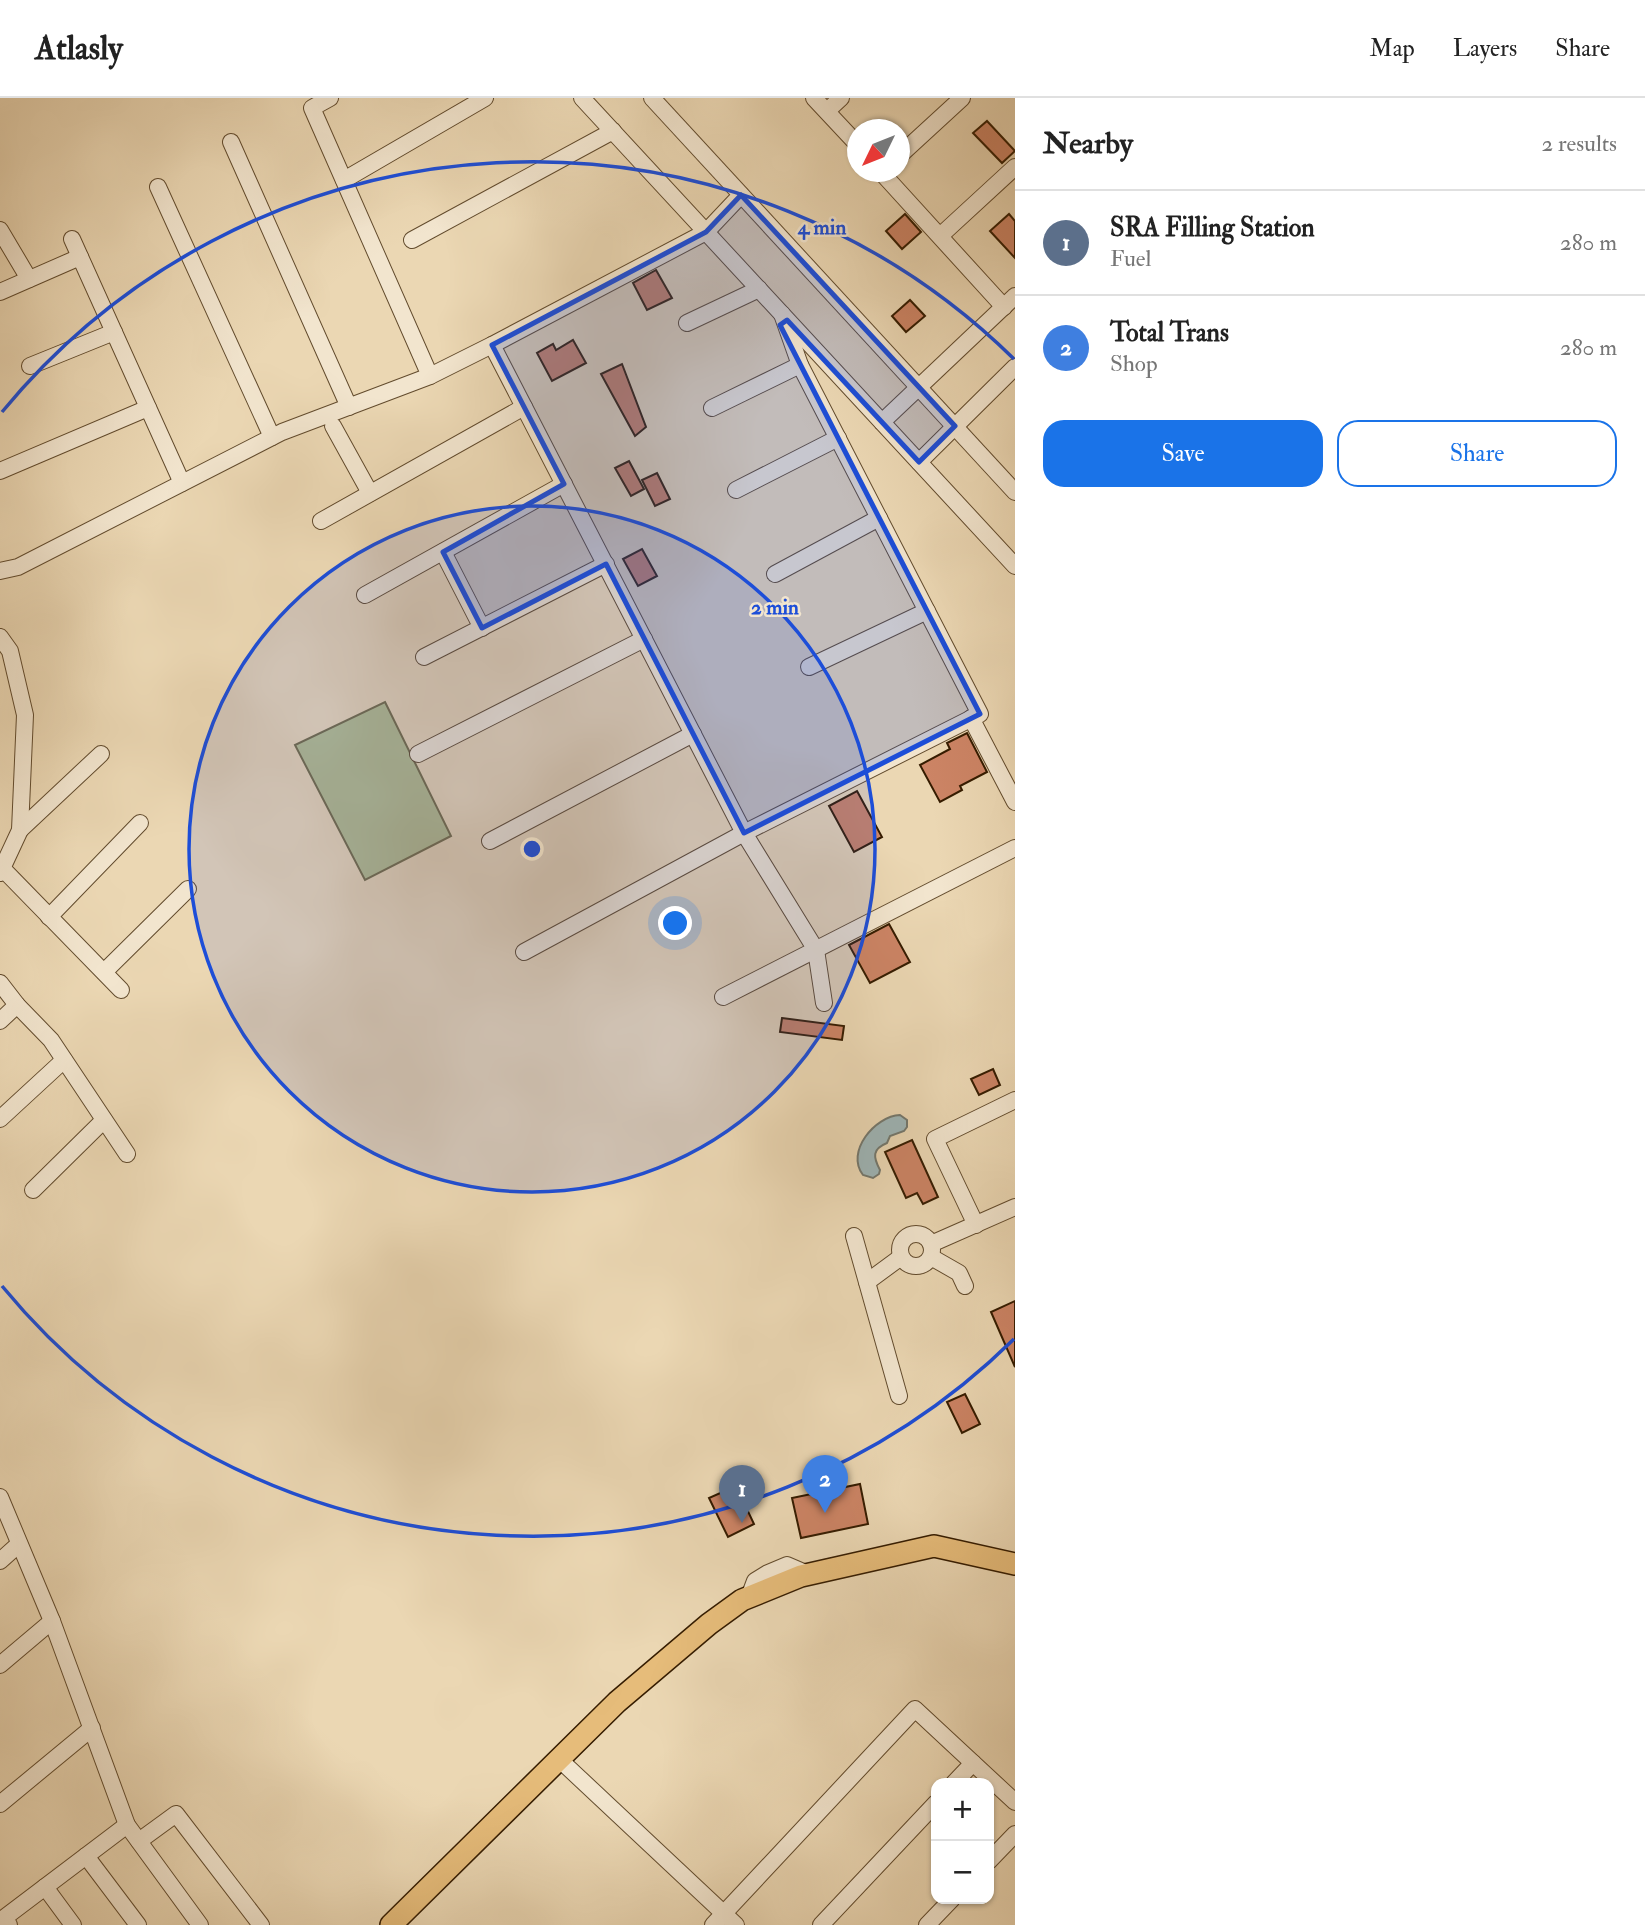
<!DOCTYPE html>
<meta charset="utf-8">
<style>
body{margin:0;font-family:"IM FELL Double Pica",serif;background:#f6f6f6;color:#222}
.controls{position:absolute;right:21px;bottom:21px;display:grid;overflow:hidden;border-radius:14px;box-shadow:0 2px 5px #0004}
.controls button{width:63px;height:63px;display:grid;place-items:center;padding:0;border:0;border-bottom:2px solid #e0e0e0;background:#fff;color:#222;font:35px sans-serif}
.compass{position:absolute;left:847px;top:21px;width:63px;height:63px;border-radius:50%;background:#fff;box-shadow:0 2px 5px #0004;rotate:227deg}
.you{position:absolute;left:676px;top:826px;width:24px;height:24px;margin:-18px;border:5px solid #fff;border-radius:50%;background:#1a73e8;box-shadow:0 0 0 10px #1a73e833}
.badge{display:grid;place-items:center;width:46px;height:46px;border-radius:50%;background:#1a73e8;color:#fff;font-size:23px;font-weight:700}
.pin{position:absolute;translate:-50% -58px;filter:drop-shadow(0 2px 4px #0008)}
.pin::after{content:'';position:absolute;top:37px;width:24px;height:21px;background:inherit;clip-path:polygon(0 0,100% 0,50% 100%)}
.list{margin:0;padding:0;list-style:none}
h2{display:flex;justify-content:space-between;align-items:center;height:91px;margin:0;padding:0 28px;font-size:30px}
h2 small{font-size:23px;font-weight:400;color:#767676}
.list li{display:grid;grid-template-columns:46px 1fr auto;gap:21px;align-items:center;box-sizing:border-box;height:105px;padding:0 28px;border-top:2px solid #e0e0e0}
.list b{display:block;font-size:26px;white-space:nowrap}
.list p{margin:0;font-size:23px;white-space:nowrap;color:#767676}
.list em{font-size:23px;font-style:normal;color:#767676}
.actions{display:flex;gap:14px;padding:21px 28px}
.actions a{flex:1;padding:16px 0;border:2px solid #1a73e8;border-radius:21px;text-align:center;font-size:24px;color:#1a73e8}
.actions .main{background:#1a73e8;color:#fff}
.map{position:relative;flex:none;width:1015px;height:1827px;overflow:hidden}
header{display:flex;align-items:center;gap:42px;box-sizing:border-box;height:98px;padding:0 35px;background:#fff;border-bottom:2px solid #e0e0e0}
header strong{font-size:33px}
nav{display:flex;gap:38px;margin-inline-start:auto;font-size:24px}
main{display:flex}
aside{flex:1;background:#fff}
.map>svg:first-child{display:block}
</style>
<header>
<strong>Atlasly</strong>
<nav><a>Map</a><a>Layers</a><a>Share</a></nav>
</header>
<main>
<div class="map">
<svg width="1015" height="1827" viewBox="0 0 1015 1827">
<rect width="100%" height="100%" fill="#ebd7b3"/>
<filter id="stains"><feTurbulence type="fractalNoise" baseFrequency=".00286" numOctaves="4"/><feColorMatrix values="0 0 0 0 .2 0 0 0 0 .09 0 0 0 0 .02 0 0 0 .5 -.17"/></filter>
<radialGradient id="worn" r=".72"><stop offset=".6" stop-color="#630" stop-opacity="0"/><stop offset="1" stop-color="#630" stop-opacity=".3"/></radialGradient>
<polygon fill="#b7be8c" stroke="#766d46" stroke-width="2" points="385,604 451,738 365,782 295,647"/>
<path fill="#9eb6b8" stroke="#74786e" stroke-width="2" d="M900,1017L907,1022V1029L904,1033L890,1038L887,1045C872,1051 873,1059 880,1072L879,1076L873,1080L863,1077C845,1054 875,1018 900,1017Z"/>
<g fill="#cc8465" stroke="#351c00" stroke-width="2">
<polygon points="987,23 1015,53 1002,65 973,35"/>
<polygon points="905,116 921,134 902,151 886,133"/>
<polygon points="1009,116 1015,123 1015,160 990,133"/>
<polygon points="656,172 672,200 647,212 633,185"/>
<polygon points="910,202 925,218 906,234 892,218"/>
<polygon points="573,242 586,265 552,283 537,255 553,246 556,252"/>
<polygon points="622,266 646,329 635,338 601,276"/>
<polygon points="629,363 644,391 631,398 615,370"/>
<polygon points="657,375 670,401 655,408 642,382"/>
<polygon points="642,451 657,478 638,488 623,461"/>
<polygon points="967,635 987,674 960,688 962,692 940,704 920,667 950,651 947,645"/>
<polygon points="857,693 882,739 854,754 829,708"/>
<polygon points="889,826 910,864 870,885 849,847"/>
<polygon points="782,920 844,928 842,942 780,934"/>
<polygon points="993,971 1000,987 979,997 971,981"/>
<polygon points="912,1042 938,1099 923,1106 917,1095 906,1100 885,1054"/>
<polygon points="1015,1203 1015,1269 991,1214"/>
<polygon points="965,1296 980,1326 962,1335 947,1304"/>
<polygon points="860,1386 868,1426 801,1440 792,1400"/>
<polygon points="736,1388 754,1426 728,1439 709,1400"/>
</g>
<g fill="none" stroke-linecap="round" stroke-linejoin="round">
<defs>
<g id="minor">
<polyline points="330,0 312,10 430,278"/>
<polyline points="582,0 1015,468"/>
<polyline points="652,0 1015,394"/>
<polyline points="814,0 858,47"/>
<polyline points="827,13 841,0"/>
<polyline points="231,44 349,309"/>
<polyline points="900,57 962,0"/>
<polyline points="881,74 1004,209"/>
<polyline points="344,82 485,0"/>
<polyline points="158,89 272,339"/>
<polyline points="0,132 29,181"/>
<polyline points="940,138 1015,69"/>
<polyline points="72,141 182,385"/>
<polyline points="412,142 613,33"/>
<polyline points="0,194 80,159"/>
<polyline points="687,225 759,191"/>
<polyline points="492,247 744,735 816,852 824,905"/>
<polyline points="30,268 114,234"/>
<polyline points="712,310 800,267"/>
<polyline points="882,324 1015,198"/>
<polyline points="333,328 370,395"/>
<polyline points="919,364 1015,269"/>
<polyline points="0,373 148,310"/>
<polyline points="736,392 838,340"/>
<polyline points="321,423 524,309"/>
<polyline points="443,454 482,530"/>
<polyline points="0,473 18,469 282,334 430,278 492,247 706,134 741,97"/>
<polyline points="775,476 879,420"/>
<polyline points="365,497 564,386"/>
<polyline points="0,539 10,553 25,617 20,732 0,775"/>
<polyline points="424,559 606,466"/>
<polyline points="809,569 927,513"/>
<polyline points="971,620 1015,704"/>
<polyline points="418,656 644,541"/>
<polyline points="20,732 101,656"/>
<polyline points="490,743 693,636"/>
<polyline points="3,771 121,892"/>
<polyline points="49,819 140,725"/>
<polyline points="524,854 744,735 980,616 800,267 782,216"/>
<polyline points="104,874 188,791"/>
<polyline points="0,885 17,907 51,942 127,1056"/>
<polyline points="723,899 1015,750"/>
<polyline points="0,923 17,907"/>
<polyline points="0,1021 64,962"/>
<polyline points="33,1092 104,1022"/>
<polyline points="976,1127 935,1041 1015,1002"/>
<circle cx="916" cy="1152" r="16"/>
<polyline points="854,1138 899,1298"/>
<polyline points="931,1146 1015,1109"/>
<polyline points="931,1159 959,1175 965,1188"/>
<polyline points="867,1184 901,1159"/>
<polyline points="0,1399 52,1523 127,1727 200,1827"/>
<polyline points="0,1463 19,1446"/>
<polyline points="749,1499 755,1483 768,1475 787,1467 808,1476"/>
<polyline points="0,1567 52,1523"/>
<polyline points="559,1661 736,1827"/>
<polyline points="954,1685 973,1665"/>
<polyline points="0,1706 92,1630"/>
<polyline points="139,1743 176,1716 261,1827"/>
<polyline points="86,1758 138,1827"/>
<polyline points="989,1763 1015,1736"/>
<polyline points="45,1789 73,1827"/>
<polyline points="9,1827 4,1820 127,1727"/>
<polyline points="713,1827 915,1611 1015,1704"/>
<polyline points="821,1827 936,1705"/>
<polyline points="927,1827 952,1801"/>
</g>
<polyline id="major" points="391,1827 617,1604 709,1526 742,1502 801,1478 934,1448 1015,1466"/>
</defs>
<use href="#minor" stroke="#624b2d" stroke-width="18"/>
<use href="#major" stroke="#351c00" stroke-width="24"/>
<use href="#minor" stroke="#f2e5ce" stroke-width="16"/>
<use href="#major" stroke="#e6bc7a" stroke-width="21"/>
</g>
<path fill="#1d4ed8" fill-opacity="0.2" stroke="#1d4ed8" stroke-width="5" stroke-linejoin="round" d="M741,97L955,328L919,364L787,222L780,227L980,616L744,735L606,466L482,530L443,454L564,386L492,247L706,134Z"/>
<circle cx="532" cy="751" r="343" fill="#1d4ed8" fill-opacity=".12"/>
<g fill="none" stroke="#1d4ed8" stroke-width="3.5">
<circle cx="532" cy="751" r="343"/>
<path d="M1014 1241A687 687 0 0 1 2 1188M2 314A687 687 0 0 1 1014 261"/>
</g>
<circle cx="532" cy="751" r="10" fill="#1d4ed8" stroke="#f2e5ce" stroke-width="3.5"/>
<g font-size="21" text-anchor="middle" font-weight="bold" fill="#1d4ed8" stroke="#f2e5ce" stroke-width="5" stroke-linejoin="round" paint-order="stroke">
<text x="822" y="136">4 min</text>
<text x="775" y="516">2 min</text>
</g>
<rect width="100%" height="100%" filter="url(#stains)"/>
<rect width="100%" height="100%" fill="url(#worn)"/>
</svg>
<div class="controls">
<button>+</button>
<button>−</button>
</div>
<svg class="compass" viewBox="-18 -18 36 36"><path d="M0-13l5 13h-10z" fill="#e53935"/><path d="M0 13l5-13h-10z" fill="#767676"/></svg>
<div class="you"></div>
<div class="pin badge" style="left:742px;top:1425px;background:#5c6f8a">1</div>
<div class="pin badge" style="left:825px;top:1415px;background:#3f7fe0">2</div>
</div>
<aside>
<h2>Nearby<small>2 results</small></h2>
<ul class="list">
<li><span class="badge" style="background:#5c6f8a">1</span><div><b>SRA Filling Station</b><p>Fuel</p></div><em>280 m</em></li>
<li><span class="badge" style="background:#3f7fe0">2</span><div><b>Total Trans</b><p>Shop</p></div><em>280 m</em></li>
</ul>
<div class="actions"><a class="main">Save</a><a>Share</a></div>
</aside>
</main>
